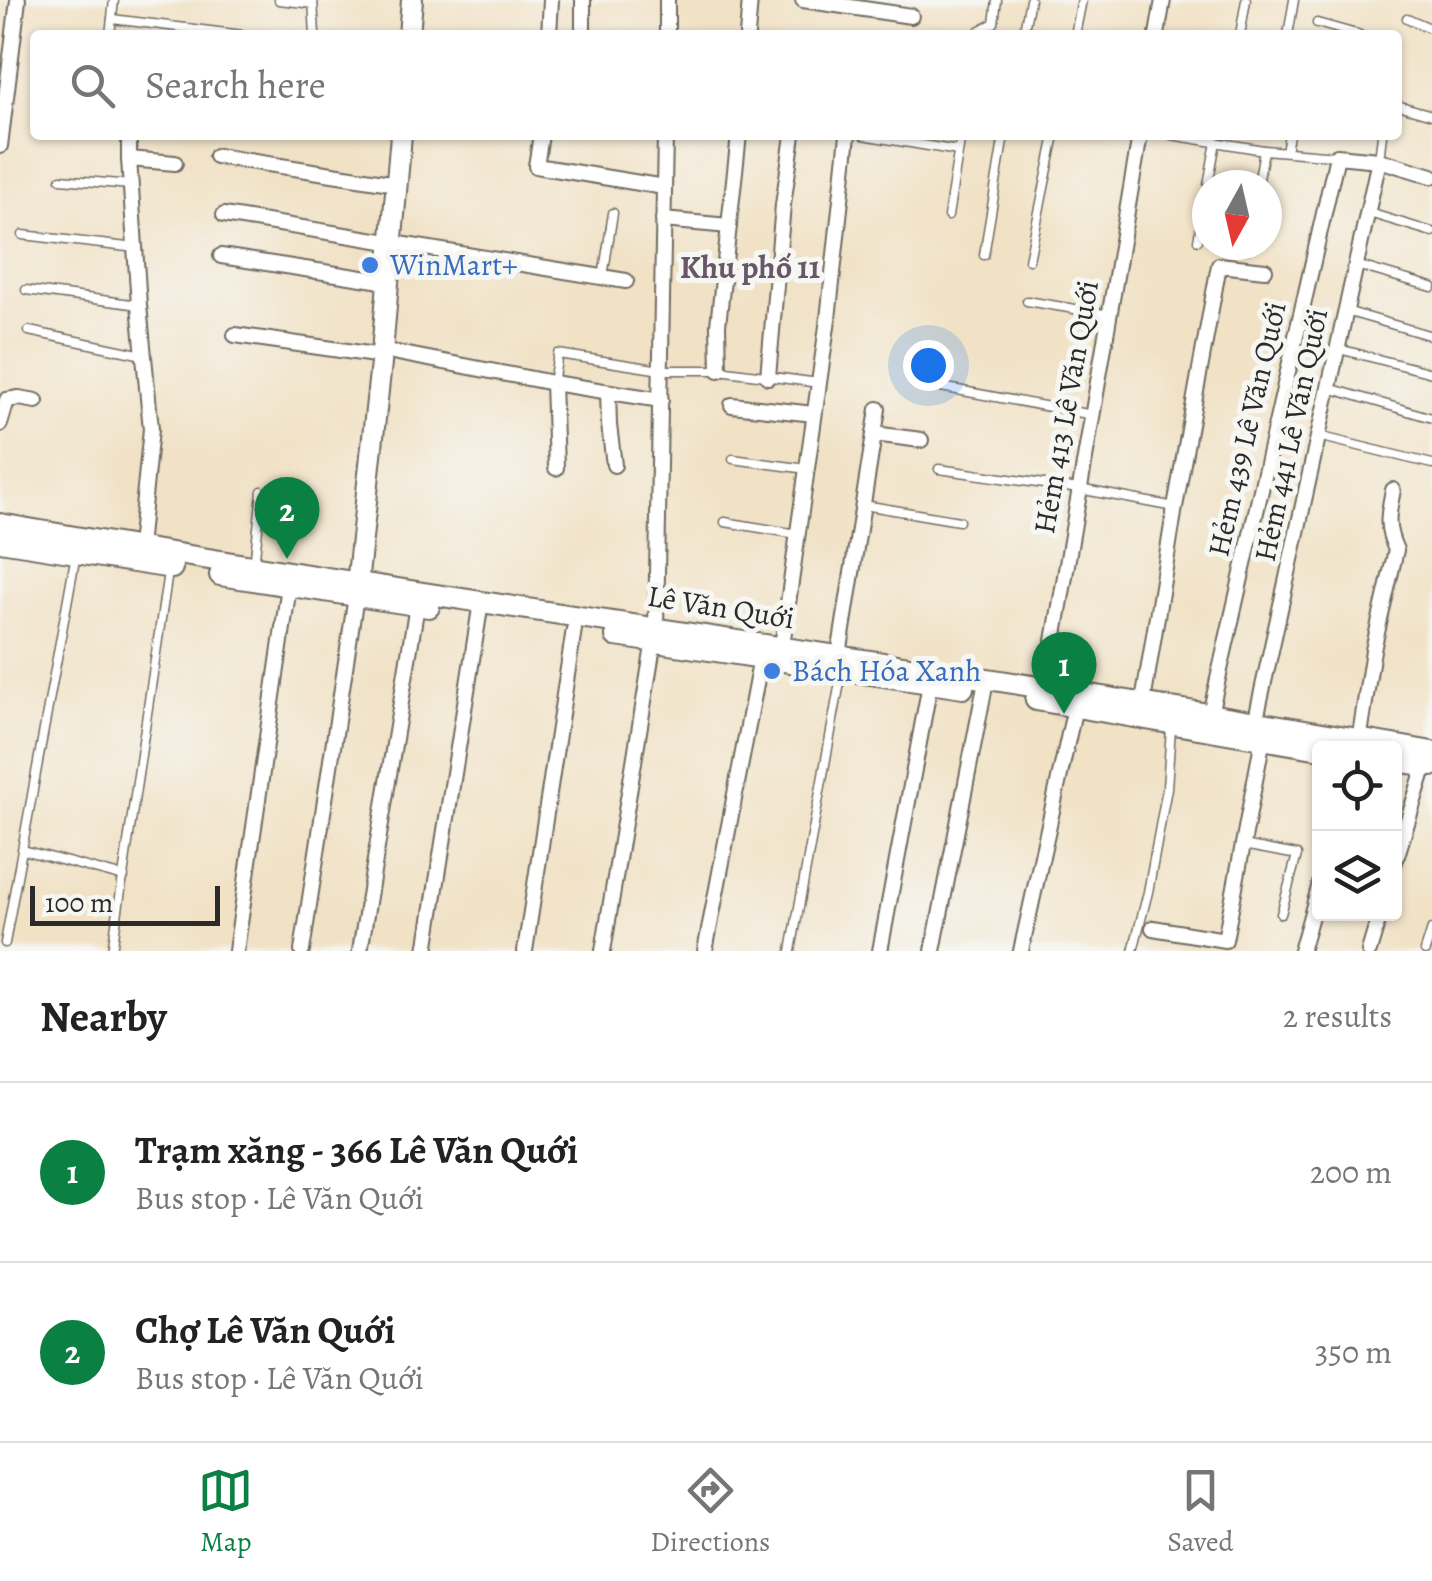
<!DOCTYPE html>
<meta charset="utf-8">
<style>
body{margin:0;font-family:Alegreya,serif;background:#f6f6f6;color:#222}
.controls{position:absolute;right:30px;bottom:30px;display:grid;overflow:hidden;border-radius:10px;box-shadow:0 2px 8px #0004}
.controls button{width:90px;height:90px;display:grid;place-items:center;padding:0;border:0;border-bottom:2px solid #e0e0e0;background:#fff;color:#222;font:50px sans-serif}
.compass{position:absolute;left:1192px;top:170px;width:90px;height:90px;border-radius:50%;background:#fff;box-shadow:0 2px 8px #0004;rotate:188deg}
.scale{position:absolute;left:30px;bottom:25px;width:190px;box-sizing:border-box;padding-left:10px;border:5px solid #2b2b2b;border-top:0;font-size:28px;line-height:35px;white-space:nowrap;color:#2b2b2b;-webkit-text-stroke:8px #f6f6f2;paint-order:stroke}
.you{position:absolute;left:928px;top:365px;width:35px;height:35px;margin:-25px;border:8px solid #fff;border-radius:50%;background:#1a73e8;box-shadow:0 0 0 15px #1a73e833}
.badge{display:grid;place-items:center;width:65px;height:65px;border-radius:50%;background:#0b8043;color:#fff;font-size:32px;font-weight:700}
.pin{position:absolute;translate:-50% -82px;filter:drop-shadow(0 2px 5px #0008)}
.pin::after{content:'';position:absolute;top:52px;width:35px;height:30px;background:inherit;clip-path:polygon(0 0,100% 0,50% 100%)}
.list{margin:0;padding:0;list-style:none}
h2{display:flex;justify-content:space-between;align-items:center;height:130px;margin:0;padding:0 40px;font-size:42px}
h2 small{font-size:32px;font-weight:400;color:#767676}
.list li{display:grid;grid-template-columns:65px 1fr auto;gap:30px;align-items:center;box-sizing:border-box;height:180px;padding:0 40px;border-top:2px solid #e0e0e0}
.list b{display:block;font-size:38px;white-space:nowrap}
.list p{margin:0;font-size:32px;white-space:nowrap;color:#767676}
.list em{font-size:32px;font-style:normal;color:#767676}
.icon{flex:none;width:55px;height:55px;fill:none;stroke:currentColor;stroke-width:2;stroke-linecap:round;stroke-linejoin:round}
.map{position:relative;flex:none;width:1432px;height:951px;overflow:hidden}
.search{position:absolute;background:#fff;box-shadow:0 2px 8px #0004;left:30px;right:30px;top:30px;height:110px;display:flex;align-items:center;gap:25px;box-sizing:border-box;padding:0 35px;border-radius:10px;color:#767676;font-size:38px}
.sheet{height:490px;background:#fff}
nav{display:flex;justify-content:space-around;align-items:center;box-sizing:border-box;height:140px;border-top:2px solid #e0e0e0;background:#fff;font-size:28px;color:#767676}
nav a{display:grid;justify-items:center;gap:5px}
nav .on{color:#0b8043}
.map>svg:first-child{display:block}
</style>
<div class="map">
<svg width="1432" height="951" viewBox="0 0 1432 951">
<rect width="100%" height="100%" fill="#f6f6f2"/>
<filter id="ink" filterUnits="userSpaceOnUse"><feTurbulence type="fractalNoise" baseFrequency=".01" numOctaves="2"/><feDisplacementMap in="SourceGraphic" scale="20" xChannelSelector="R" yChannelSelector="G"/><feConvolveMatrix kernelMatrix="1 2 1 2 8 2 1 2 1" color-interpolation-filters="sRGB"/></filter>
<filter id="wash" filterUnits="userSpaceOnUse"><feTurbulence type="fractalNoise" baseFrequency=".0048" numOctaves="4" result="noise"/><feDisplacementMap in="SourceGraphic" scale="40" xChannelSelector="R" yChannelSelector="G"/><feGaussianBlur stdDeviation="2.25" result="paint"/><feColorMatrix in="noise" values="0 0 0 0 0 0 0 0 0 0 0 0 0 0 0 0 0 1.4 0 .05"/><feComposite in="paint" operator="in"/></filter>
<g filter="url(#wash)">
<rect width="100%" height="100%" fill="#f1e2c6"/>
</g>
<g filter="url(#ink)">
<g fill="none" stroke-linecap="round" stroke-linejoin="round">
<defs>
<g id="lane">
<polyline points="279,0 313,4"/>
<polyline points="313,0 315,35"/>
<polyline points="1407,18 1432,29"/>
<polyline points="112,19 243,35"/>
<polyline points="1317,23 1360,35"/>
<polyline points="110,35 114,0"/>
<polyline points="979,35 979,31 994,23 997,0"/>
<polyline points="1023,35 1030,0"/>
<polyline points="1075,35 1082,0"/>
<polyline points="1240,35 1246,0"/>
<polyline points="1288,35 1294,0"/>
<polyline points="1397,105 1432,115"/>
<polyline points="863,135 958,151"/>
<polyline points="1171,135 1264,150 1337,156"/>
<polyline points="1286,151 1289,135"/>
<polyline points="1379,160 1382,135"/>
<polyline points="61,179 131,185"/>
<polyline points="1208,185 1216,142"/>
<polyline points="1258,185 1264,150"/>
<polyline points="1369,213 1432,232"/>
<polyline points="948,216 961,135"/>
<polyline points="23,235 136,248"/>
<polyline points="1198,240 1207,193"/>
<polyline points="1247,249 1247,245"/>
<polyline points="984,255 1004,135"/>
<polyline points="1029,260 1055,135"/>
<polyline points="1356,265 1432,287"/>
<polyline points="603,277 613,213"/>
<polyline points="26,290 139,305"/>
<polyline points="1027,301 1110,315"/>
<polyline points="1346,311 1432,336"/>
<polyline points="29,331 143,355"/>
<polyline points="1339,349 1432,373"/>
<polyline points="553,383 558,354 661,370 719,370 819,383"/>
<polyline points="941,387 1093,415"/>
<polyline points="1329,388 1432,418"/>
<polyline points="1318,436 1432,464"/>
<polyline points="733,459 807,469"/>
<polyline points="939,469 1079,489 1175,507"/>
<polyline points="864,505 959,521"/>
<polyline points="725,522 797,534"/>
<polyline points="254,566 262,491"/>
<polyline points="1243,845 1297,855 1281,914"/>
<polyline points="23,850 124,877"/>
<polyline points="5,943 76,554"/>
<polyline points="112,951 168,572"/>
<polyline points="791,951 842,671"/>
<polyline points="1133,951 1148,892 1167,788 1171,728"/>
<polyline points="1425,951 1432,929"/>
</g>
<g id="street">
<polyline points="667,0 667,35"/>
<polyline points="803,0 911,16"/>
<polyline points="549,35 551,0"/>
<polyline points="583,35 583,0"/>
<polyline points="747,35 750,0"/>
<polyline points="1157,35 1163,0"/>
<polyline points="129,135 129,159 139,305 151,429 138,557"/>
<polyline points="541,135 536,166 664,187"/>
<polyline points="0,146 18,0"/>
<polyline points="216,156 397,184"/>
<polyline points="129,159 175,163"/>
<polyline points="224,215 626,281"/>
<polyline points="663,220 729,226"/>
<polyline points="221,256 388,282"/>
<polyline points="235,335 382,356"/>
<polyline points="382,350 553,383 661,400"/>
<polyline points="719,370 718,325 739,135"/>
<polyline points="768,377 783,205 793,135"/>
<polyline points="553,383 556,468"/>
<polyline points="608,392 609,425 614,465"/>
<polyline points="732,405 814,414"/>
<polyline points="0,424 7,400 19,398 36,401"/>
<polyline points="874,434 921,440"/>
<polyline points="782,646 828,319 848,135"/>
<polyline points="839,655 878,409"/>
<polyline points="1046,688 1140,135"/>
<polyline points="1143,702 1175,507 1219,265 1265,270"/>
<polyline points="1210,714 1337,156 1379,160 1432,176"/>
<polyline points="1255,723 1379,160"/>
<path d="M1358,748L1373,650L1396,550C1385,526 1388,515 1393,490"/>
<polyline points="1394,865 1425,765"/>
<polyline points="1153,928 1225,940 1263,738"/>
<polyline points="236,951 289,586"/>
<polyline points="302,951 356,596"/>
<polyline points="360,951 417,605"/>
<polyline points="426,951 481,602"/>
<polyline points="525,951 574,629"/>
<polyline points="603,951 656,628 665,135"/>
<polyline points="705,951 761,658"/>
<polyline points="880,951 930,684"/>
<polyline points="933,951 984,691"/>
<polyline points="1021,951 1075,707"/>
<polyline points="1301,951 1320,884"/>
<polyline points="1369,951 1380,914"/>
</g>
<g id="secondary">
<polyline points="409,35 412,0"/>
<path d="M0,524C476,607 956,668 1432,752"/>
<polyline points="0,541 172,568"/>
<polyline points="220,575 429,607"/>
<polyline points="356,594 381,363 401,135"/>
<polyline points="616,636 963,688"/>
<polyline points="1036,700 1320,749"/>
<polyline points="1394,761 1432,766"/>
</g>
</defs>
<use href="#lane" stroke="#706b61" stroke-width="11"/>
<use href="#street" stroke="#706b61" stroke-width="18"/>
<use href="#secondary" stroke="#706b61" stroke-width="24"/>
<use href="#lane" stroke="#fff" stroke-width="8"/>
<use href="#street" stroke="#fff" stroke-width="14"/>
<use href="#secondary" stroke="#fff" stroke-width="20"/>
</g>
</g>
<g fill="#3f7fe0" stroke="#f6f6f2" stroke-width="4">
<circle cx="370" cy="265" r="10"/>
<circle cx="772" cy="671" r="10"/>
</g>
<g text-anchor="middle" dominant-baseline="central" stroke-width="10" stroke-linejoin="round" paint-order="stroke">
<g font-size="30" fill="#366cbe" stroke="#f6f6f2" text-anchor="start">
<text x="390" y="265">WinMart+</text>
<text x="792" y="671">Bách Hóa Xanh</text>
</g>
<g font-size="30" fill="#2b2b2b" stroke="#f6f6f2">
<text transform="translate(1066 407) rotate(-80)">Hẻm 413 Lê Văn Quới</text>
<text transform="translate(1247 429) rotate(-77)">Hẻm 439 Lê Văn Quới</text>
<text transform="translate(1291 435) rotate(-78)">Hẻm 441 Lê Văn Quới</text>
<text transform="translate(721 607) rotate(9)">Lê Văn Quới</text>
</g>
<g font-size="32" font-weight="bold" fill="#695769" stroke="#f6f6f2">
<text x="750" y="267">Khu phố 11</text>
</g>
</g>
</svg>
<div class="controls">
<button><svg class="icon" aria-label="locate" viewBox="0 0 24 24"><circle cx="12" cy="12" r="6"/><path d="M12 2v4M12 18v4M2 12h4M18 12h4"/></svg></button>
<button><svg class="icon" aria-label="layers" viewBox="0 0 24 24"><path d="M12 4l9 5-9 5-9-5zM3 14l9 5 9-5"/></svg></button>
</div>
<svg class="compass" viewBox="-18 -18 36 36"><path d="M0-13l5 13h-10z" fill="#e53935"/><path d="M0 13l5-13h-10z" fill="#767676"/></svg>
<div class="scale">100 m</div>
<div class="you"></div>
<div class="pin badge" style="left:1064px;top:714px">1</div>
<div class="pin badge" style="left:287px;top:559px">2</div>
<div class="search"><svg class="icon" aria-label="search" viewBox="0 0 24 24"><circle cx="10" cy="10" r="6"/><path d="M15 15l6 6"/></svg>Search here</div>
</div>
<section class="sheet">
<h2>Nearby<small>2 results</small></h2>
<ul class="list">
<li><span class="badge">1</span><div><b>Trạm xăng - 366 Lê Văn Quới</b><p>Bus stop · Lê Văn Quới</p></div><em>200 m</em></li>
<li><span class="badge">2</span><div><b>Chợ Lê Văn Quới</b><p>Bus stop · Lê Văn Quới</p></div><em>350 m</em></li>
</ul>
</section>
<nav>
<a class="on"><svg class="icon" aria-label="map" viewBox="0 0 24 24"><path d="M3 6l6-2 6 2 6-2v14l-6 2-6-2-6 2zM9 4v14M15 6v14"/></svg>Map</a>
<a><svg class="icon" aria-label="directions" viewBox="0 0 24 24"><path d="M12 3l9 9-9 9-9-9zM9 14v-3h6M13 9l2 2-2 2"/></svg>Directions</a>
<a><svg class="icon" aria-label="saved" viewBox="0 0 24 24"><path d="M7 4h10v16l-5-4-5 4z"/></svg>Saved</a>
</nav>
